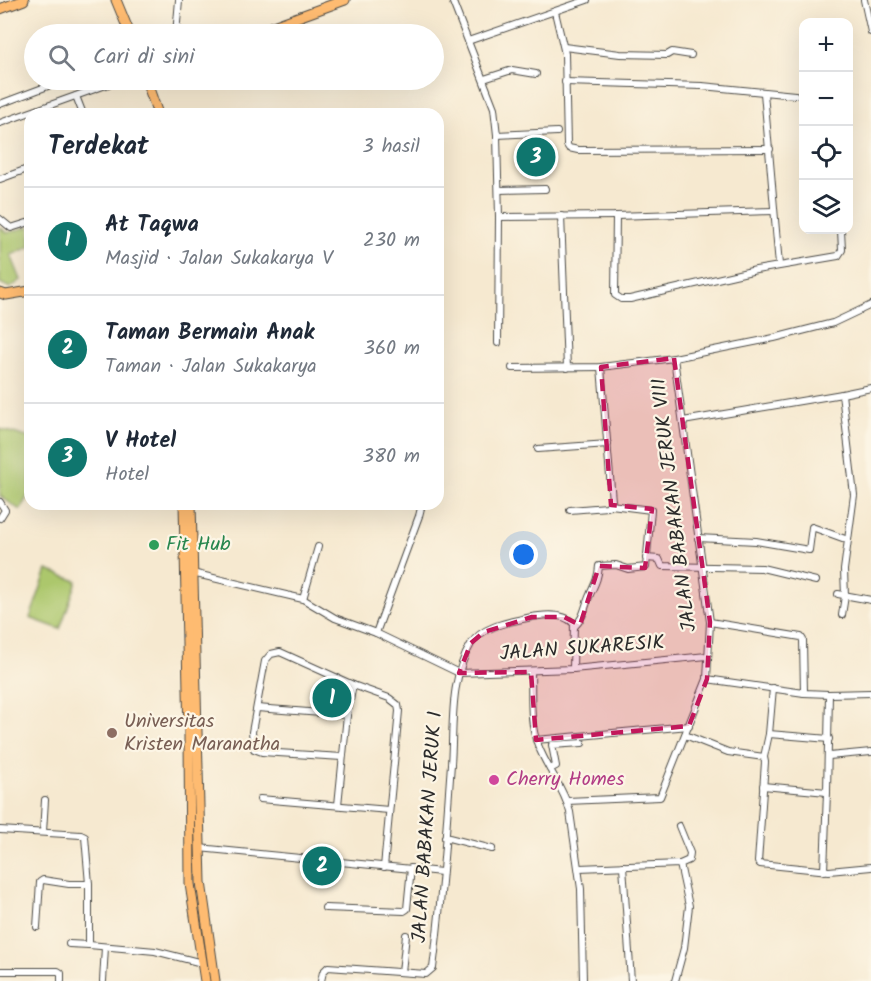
<!DOCTYPE html>
<html lang="id">
<meta charset="utf-8">
<style>
body{margin:0;font-family:Kalam,sans-serif;background:#f6f6f7;color:#1f2937}
.controls{position:absolute;right:18px;top:18px;display:grid;overflow:hidden;border-radius:12px;box-shadow:0 6px 24px #0002}
.controls button{width:54px;height:54px;display:grid;place-items:center;padding:0;border:0;border-bottom:2px solid #e0e1e3;background:#fff;color:#1f2937;font:30px sans-serif}
.you{position:absolute;left:524px;top:555px;width:21px;height:21px;margin:-15px;border:4px solid #fff;border-radius:50%;background:#1a73e8;box-shadow:0 0 0 9px #1a73e833}
.badge{display:grid;place-items:center;width:39px;height:39px;border-radius:50%;background:#0f766e;color:#fff;font-size:20px;font-weight:700}
.pin{position:absolute;translate:-50% -50%;border:3px solid #fff;box-shadow:0 2px 6px #0006}
.list{margin:0;padding:0;list-style:none}
h2{display:flex;justify-content:space-between;align-items:center;height:78px;margin:0;padding:0 24px;font-size:26px}
h2 small{font-size:20px;font-weight:400;color:#747a83}
.list li{display:grid;grid-template-columns:39px 1fr auto;gap:18px;align-items:center;box-sizing:border-box;height:108px;padding:0 24px;border-top:2px solid #e0e1e3}
.list b{display:block;font-size:22px;white-space:nowrap}
.list p{margin:0;font-size:20px;white-space:nowrap;color:#747a83}
.list em{font-size:20px;font-style:normal;color:#747a83}
.icon{flex:none;width:33px;height:33px;fill:none;stroke:currentColor;stroke-width:2;stroke-linecap:round;stroke-linejoin:round}
.map{position:relative;flex:none;width:871px;height:981px;overflow:hidden}
.search{position:absolute;background:#fff;box-shadow:0 6px 24px #0002;left:24px;top:24px;width:420px;height:66px;display:flex;align-items:center;gap:15px;box-sizing:border-box;padding:0 21px;border-radius:33px;color:#747a83;font-size:22px}
.panel{position:absolute;background:#fff;box-shadow:0 6px 24px #0002;left:24px;top:108px;width:420px;height:402px;border-radius:18px}
.map>svg:first-child{display:block}
</style>
<div class="map">
<svg width="871" height="981" viewBox="0 0 871 981">
<rect width="100%" height="100%" fill="#fcf5e5"/>
<filter id="ink" filterUnits="userSpaceOnUse"><feTurbulence type="fractalNoise" baseFrequency=".0167" numOctaves="2"/><feDisplacementMap in="SourceGraphic" scale="12" xChannelSelector="R" yChannelSelector="G"/><feConvolveMatrix kernelMatrix="1 2 1 2 8 2 1 2 1" color-interpolation-filters="sRGB"/></filter>
<filter id="wash" filterUnits="userSpaceOnUse"><feTurbulence type="fractalNoise" baseFrequency=".008" numOctaves="4" result="noise"/><feDisplacementMap in="SourceGraphic" scale="24" xChannelSelector="R" yChannelSelector="G"/><feGaussianBlur stdDeviation="1.35" result="paint"/><feColorMatrix in="noise" values="0 0 0 0 0 0 0 0 0 0 0 0 0 0 0 0 0 1.4 0 .05"/><feComposite in="paint" operator="in"/></filter>
<g filter="url(#wash)">
<rect width="100%" height="100%" fill="#f6e9d0"/>
<g fill="#acc76c" stroke="#6c794c" stroke-width="1.5">
<polygon points="30,226 30,247 11,255 21,280 10,288 0,283 0,227 7,233"/>
<polygon points="0,429 30,438 30,492 20,510 0,496"/>
<polygon points="47,570 77,581 60,629 30,618"/>
</g>
</g>
<g filter="url(#ink)">
<g fill="none" stroke-linecap="round" stroke-linejoin="round">
<defs>
<g id="minor">
<polyline points="452,0 494,108 497,135 499,217"/>
<polyline points="864,0 871,32"/>
<polyline points="555,12 565,54 567,145 569,148 578,150 770,149"/>
<polyline points="176,34 179,0"/>
<polyline points="468,41 587,0"/>
<polyline points="564,47 620,54 667,55 672,52 691,55"/>
<polyline points="484,79 512,70 536,74"/>
<polyline points="565,82 702,86 795,95"/>
<polyline points="764,93 779,265"/>
<polyline points="76,96 83,114"/>
<polyline points="0,104 64,80"/>
<polyline points="0,123 120,80"/>
<polyline points="497,135 557,132"/>
<polyline points="0,179 30,168"/>
<polyline points="499,190 545,189"/>
<polyline points="561,216 567,368"/>
<polyline points="616,216 615,295 621,299 630,299 756,270 838,256 842,250 841,230"/>
<polyline points="0,219 11,228 30,222"/>
<polyline points="498,343 499,217 616,216 774,211"/>
<polyline points="512,368 601,367 674,358 774,338 833,323 871,305"/>
<polyline points="683,421 842,394 871,388"/>
<polyline points="538,449 608,444"/>
<polyline points="0,502 5,510 0,518"/>
<polyline points="570,510 607,507 612,501 601,367"/>
<polyline points="698,538 756,541 809,550 812,527 848,540"/>
<polyline points="646,558 659,559 662,566 762,568 816,581"/>
<polyline points="192,573 303,599 335,618 376,633 459,673 573,669 707,656"/>
<polyline points="838,594 871,600"/>
<polyline points="303,599 318,547"/>
<polyline points="842,615 845,596 844,570 854,495 842,394"/>
<polyline points="710,622 801,637 803,640 804,693"/>
<path d="M574,627C584,618 584,609 589,597C594,585 598,580 599,566L616,565L628,569L646,567L651,510L611,505"/>
<polyline points="376,633 419,516 422,504"/>
<path d="M531,672C532,695 529,723 538,745C547,769 564,788 570,812L581,889L583,981"/>
<polyline points="707,679 804,693 829,694 871,693"/>
<polyline points="257,708 347,715"/>
<polyline points="769,734 829,739"/>
<polyline points="685,735 728,752 764,757 765,762 758,862 760,864 829,871 871,867"/>
<polyline points="536,740 689,726"/>
<polyline points="829,756 871,752"/>
<polyline points="342,757 262,752 254,749 252,732 265,661 271,654 280,652 353,685 389,698 398,705 399,711 384,867"/>
<polyline points="764,757 769,734 773,688"/>
<polyline points="550,769 556,766 552,745 582,743"/>
<polyline points="763,786 827,792 829,694"/>
<polyline points="260,799 389,810"/>
<polyline points="567,801 660,797 707,679 710,622 674,358"/>
<polyline points="338,805 347,715 353,685"/>
<polyline points="679,826 690,853 689,860 680,864"/>
<polyline points="0,830 81,835 85,837 89,884 89,945 155,951 202,963"/>
<polyline points="43,832 45,800"/>
<polyline points="445,837 492,849"/>
<polyline points="199,848 442,872"/>
<polyline points="623,866 631,981"/>
<polyline points="579,868 680,864 689,906 684,948 675,981"/>
<polyline points="824,871 827,792"/>
<polyline points="325,908 404,911 407,909 411,868"/>
<polyline points="37,927 40,882 43,880 69,884 89,884"/>
<polyline points="69,944 89,945"/>
<polyline points="0,971 58,971 61,973 61,981"/>
<polyline points="402,972 406,935"/>
<polyline points="103,981 105,947"/>
<path d="M321,981L323,972L328,967L426,974L433,968C442,900 446,832 451,764C454,724 449,681 471,644C481,627 508,622 527,618C541,615 564,612 574,624L573,669"/>
</g>
<g id="primary">
<polyline points="116,0 130,34"/>
<polyline points="0,9 24,0"/>
<polyline points="251,34 345,0"/>
<polyline points="146,80 158,114"/>
<polyline points="0,293 6,295 30,291"/>
<polyline points="184,504 189,736 190,884 205,981"/>
<polyline points="191,504 201,882 215,981"/>
</g>
</defs>
<use href="#minor" stroke="#494844" stroke-width="8"/>
<use href="#primary" stroke="#494844" stroke-width="11"/>
<use href="#minor" stroke="#fff" stroke-width="6"/>
<use href="#primary" stroke="#febb71" stroke-width="9"/>
</g>
</g>
<path fill="#c2185b" fill-opacity="0.2" stroke="#c2185b" stroke-width="4.5" stroke-dasharray="12 8" stroke-linejoin="round" d="M674,358L710,622L707,679L689,726L536,740L531,672L459,673L471,643L484,632L532,617H564L580,625L599,566L645,568L652,509L611,505L601,367Z"/>
<circle fill="#2e9e5b" stroke="#fcf5e5" stroke-width="2" cx="154" cy="545" r="6"/>
<circle fill="#8d6e63" stroke="#fcf5e5" stroke-width="2" cx="112" cy="733" r="6"/>
<circle fill="#d1479c" stroke="#fcf5e5" stroke-width="2" cx="494" cy="780" r="6"/>
<g text-anchor="middle" dominant-baseline="central" stroke-width="4.5" stroke-linejoin="round" paint-order="stroke">
<g font-size="20" fill="#2b2b2b" stroke="#fcf5e5">
<text transform="translate(675 505) rotate(-97)">JALAN BABAKAN JERUK VIII</text>
<text transform="translate(582 649) rotate(-4)">JALAN SUKARESIK</text>
<text transform="translate(428 827) rotate(-86)">JALAN BABAKAN JERUK 1</text>
</g>
<g font-size="20" fill="#27864d" stroke="#fcf5e5" text-anchor="start">
<text x="166" y="545">Fit Hub</text>
</g>
<g font-size="20" fill="#785e54" stroke="#fcf5e5" text-anchor="start">
<text x="124" y="722">Universitas<tspan x="124" dy="23">Kristen Maranatha</tspan></text>
</g>
<g font-size="20" fill="#b23c85" stroke="#fcf5e5" text-anchor="start">
<text x="506" y="780">Cherry Homes</text>
</g>
</g>
</svg>
<div class="controls">
<button>+</button>
<button>−</button>
<button><svg class="icon" aria-label="locate" viewBox="0 0 24 24"><circle cx="12" cy="12" r="6"/><path d="M12 2v4M12 18v4M2 12h4M18 12h4"/></svg></button>
<button><svg class="icon" aria-label="layers" viewBox="0 0 24 24"><path d="M12 4l9 5-9 5-9-5zM3 14l9 5 9-5"/></svg></button>
</div>
<div class="you"></div>
<div class="pin badge" style="left:332px;top:698px">1</div>
<div class="pin badge" style="left:322px;top:866px">2</div>
<div class="pin badge" style="left:536px;top:157px">3</div>
<div class="search"><svg class="icon" aria-label="search" viewBox="0 0 24 24"><circle cx="10" cy="10" r="6"/><path d="M15 15l6 6"/></svg>Cari di sini</div>
<section class="panel">
<h2>Terdekat<small>3 hasil</small></h2>
<ul class="list">
<li><span class="badge">1</span><div><b>At Taqwa</b><p>Masjid · Jalan Sukakarya V</p></div><em>230 m</em></li>
<li><span class="badge">2</span><div><b>Taman Bermain Anak</b><p>Taman · Jalan Sukakarya</p></div><em>360 m</em></li>
<li><span class="badge">3</span><div><b>V Hotel</b><p>Hotel</p></div><em>380 m</em></li>
</ul>
</section>
</div>
